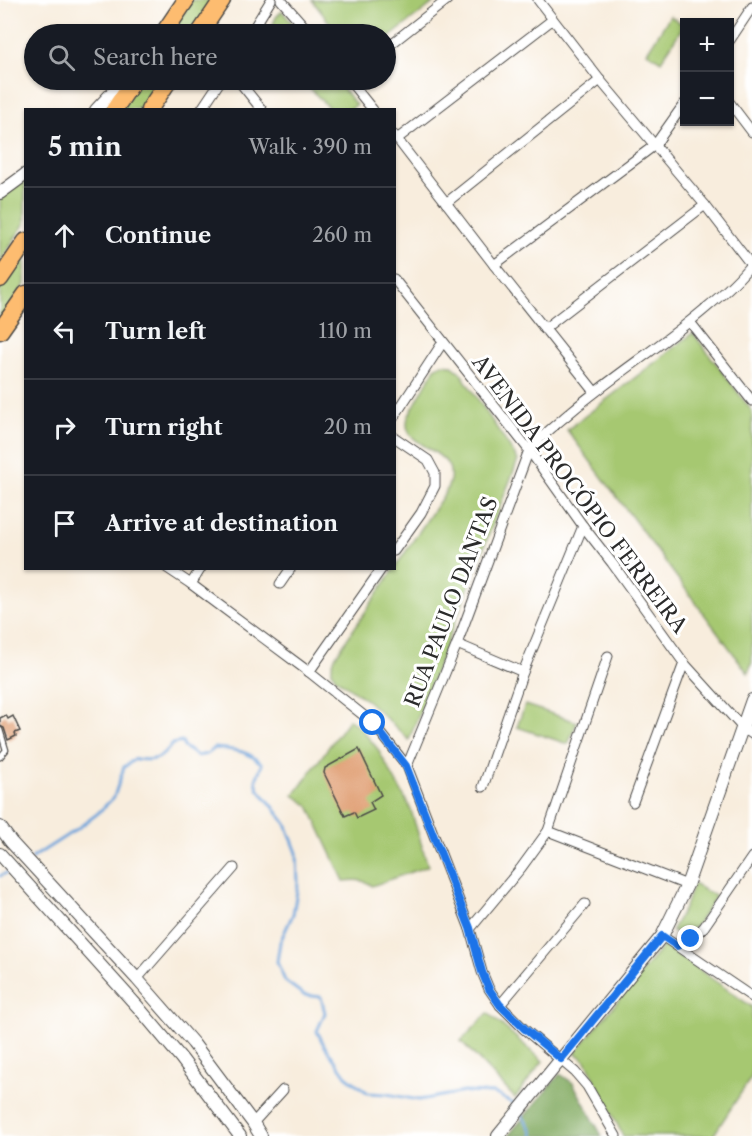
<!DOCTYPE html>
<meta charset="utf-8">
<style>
body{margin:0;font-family:"Libre Caslon Text",serif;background:#242831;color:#f1f3f6}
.controls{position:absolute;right:18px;top:18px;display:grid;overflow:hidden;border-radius:0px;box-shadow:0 2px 4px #0004}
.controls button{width:54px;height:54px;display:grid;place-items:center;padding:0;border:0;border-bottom:2px solid #363941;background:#171b24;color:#f1f3f6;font:30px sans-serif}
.stop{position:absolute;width:18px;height:18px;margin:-14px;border:4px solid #1a73e8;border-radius:50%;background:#fff}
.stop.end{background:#1a73e8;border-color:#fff;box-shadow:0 2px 6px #0008}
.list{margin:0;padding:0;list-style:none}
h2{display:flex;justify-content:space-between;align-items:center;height:78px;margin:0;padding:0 24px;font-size:26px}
h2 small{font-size:20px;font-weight:400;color:#9ea1a6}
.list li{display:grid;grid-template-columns:39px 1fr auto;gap:18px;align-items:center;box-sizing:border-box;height:96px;padding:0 24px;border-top:2px solid #363941}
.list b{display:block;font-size:22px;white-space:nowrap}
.list em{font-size:20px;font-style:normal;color:#9ea1a6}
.icon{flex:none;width:33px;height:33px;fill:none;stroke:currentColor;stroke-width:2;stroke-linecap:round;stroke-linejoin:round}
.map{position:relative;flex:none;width:752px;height:1136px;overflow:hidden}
.search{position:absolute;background:#171b24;box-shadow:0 2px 4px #0004;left:24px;top:24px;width:372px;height:66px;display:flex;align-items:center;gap:15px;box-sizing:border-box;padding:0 21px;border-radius:33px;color:#9ea1a6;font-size:22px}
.panel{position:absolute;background:#171b24;box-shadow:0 2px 4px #0004;left:24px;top:108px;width:372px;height:462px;border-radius:0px}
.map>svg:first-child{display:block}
</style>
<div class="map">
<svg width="752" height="1136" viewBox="0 0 752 1136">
<rect width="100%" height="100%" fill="#fff"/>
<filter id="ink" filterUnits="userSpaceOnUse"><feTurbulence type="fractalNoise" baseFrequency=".0167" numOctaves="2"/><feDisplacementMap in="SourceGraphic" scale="12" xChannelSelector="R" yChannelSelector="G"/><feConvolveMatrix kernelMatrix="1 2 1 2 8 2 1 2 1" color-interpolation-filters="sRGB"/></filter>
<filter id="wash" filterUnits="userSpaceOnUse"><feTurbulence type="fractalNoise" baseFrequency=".008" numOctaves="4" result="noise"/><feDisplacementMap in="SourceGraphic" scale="24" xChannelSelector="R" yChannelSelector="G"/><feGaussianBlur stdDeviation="1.35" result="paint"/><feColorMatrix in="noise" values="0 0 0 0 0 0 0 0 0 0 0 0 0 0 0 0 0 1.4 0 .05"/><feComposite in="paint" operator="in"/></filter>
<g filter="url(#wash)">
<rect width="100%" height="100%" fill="#f8eddd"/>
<g fill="#a6c871" stroke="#687a4e" stroke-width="1.5">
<polygon points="192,0 215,0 192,34 169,34"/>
<polygon points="312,0 437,0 386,40 386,34 338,34"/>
<polygon points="282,11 301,34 269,34 276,17"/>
<polygon points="670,16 684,25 661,61 647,52"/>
<polygon points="139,80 161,80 141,109 119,110"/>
<polygon points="302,80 336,80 356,105 351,109 330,109"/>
<polygon points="25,179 25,223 0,262 0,199"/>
<polygon points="25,250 25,284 0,322 0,289"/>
<polygon points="693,333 752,411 752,662 748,673 567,430"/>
<path d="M442,364L451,365L460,372L518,460L409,740L369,702L336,678L332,672V665L335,657L445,493C471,445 397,453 408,417L435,368Z"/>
<polygon points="525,705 577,722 568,744 517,727"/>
<path d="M349,719L361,729L377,748L410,807L428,866L372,886C365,879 353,880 344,881L309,806L294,795Z"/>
<polygon points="693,884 716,896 696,926 682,933 671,931 685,907"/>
<polygon points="664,945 752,1007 752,1076 713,1136 623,1136 586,1061 575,1053"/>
<polygon points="488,1013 543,1061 515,1098 461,1041"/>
</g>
<polygon fill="#84ac63" stroke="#586c47" stroke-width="1.5" points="560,1074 573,1083 602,1136 508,1136"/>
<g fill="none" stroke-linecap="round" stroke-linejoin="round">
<g stroke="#6ca3da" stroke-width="3">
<path d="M32,858L77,829L97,814L114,797L124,767L135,759C155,761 161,760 172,744L182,742L184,747L197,756L207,754L215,748C235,750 247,750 262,764L256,780L258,789L271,804L286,824L297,853L298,885L293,914L280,942L277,962L285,981L304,995L321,997L325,1013L317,1031L324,1045L346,1076L368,1093L387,1094L419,1100L464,1092L494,1093L514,1104L517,1109"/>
<polyline points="0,876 11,871"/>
<polyline points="521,1114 532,1131 533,1136"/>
</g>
</g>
<g id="blocks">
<g fill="#e09f73">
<polygon points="6,715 8,719 13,716 20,731 15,733 16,736 8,740 4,728 0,726 0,718"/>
<polygon points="359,749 381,795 370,802 374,810 357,818 354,812 345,816 324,773 325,768"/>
</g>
</g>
</g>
<g filter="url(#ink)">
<use href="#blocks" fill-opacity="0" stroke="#4a4846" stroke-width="1.5"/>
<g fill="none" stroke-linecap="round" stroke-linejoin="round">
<defs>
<polyline id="service" points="0,730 6,750 0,757"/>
<g id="minor">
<polyline points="281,0 311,34"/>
<polyline points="538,0 600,80 705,205 752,266"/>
<polyline points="250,34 271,0"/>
<polyline points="730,40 752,7"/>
<polyline points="386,48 447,0"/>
<polyline points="238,80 262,110"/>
<polyline points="349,80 373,110"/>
<polyline points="730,103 752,132"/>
<polyline points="201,110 221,80"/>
<polyline points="394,135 494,265 595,392"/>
<polyline points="397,139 552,20"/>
<polyline points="446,203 600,80"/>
<polyline points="494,265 655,145 684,104"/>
<polyline points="394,279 529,450 583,526 612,563 684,663 742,727 752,734"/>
<polyline points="690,322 752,401"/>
<polyline points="544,329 705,205"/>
<polyline points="394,417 443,342"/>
<polyline points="394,437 428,460 435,473 435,486 421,513 394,551"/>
<polyline points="167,568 191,584 309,672 373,723 407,766 470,929 482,972 489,989 500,1005 524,1029 575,1072 587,1086 616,1136"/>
<polyline points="191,584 201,568"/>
<polyline points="280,584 291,568"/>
<polyline points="457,644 523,672"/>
<polyline points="309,672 382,568"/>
<path d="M407,766L457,644L529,450C542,435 558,423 573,410C616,374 664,344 706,308C723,294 739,280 752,263"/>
<polyline points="483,787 523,672 583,526"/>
<polyline points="633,802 684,663"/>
<polyline points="548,831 687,885"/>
<polyline points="470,929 521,868 548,831 608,656"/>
<polyline points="662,936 752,997"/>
<polyline points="677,946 691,939 704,927 752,857"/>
<polyline points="137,979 234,868"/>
<polyline points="500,1005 585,904"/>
<polyline points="253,1123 283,1090"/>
</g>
<g id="tertiary">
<polyline points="96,110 124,80"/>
<polyline points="0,193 26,174"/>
<polyline points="0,827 11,842 137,979 193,1043 253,1123 261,1136"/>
<polyline points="0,854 138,1007 181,1058 240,1136"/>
<polyline points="498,1136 662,936 687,885 752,700"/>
</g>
<g id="motorway">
<polyline points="163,34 186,0"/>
<polyline points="199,34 222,0"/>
<polyline points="114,110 134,80"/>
<polyline points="149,110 169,80"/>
<polyline points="0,279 26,241"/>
<polyline points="0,331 26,294"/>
</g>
</defs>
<use href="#service" stroke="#4a4846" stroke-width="7"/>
<use href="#minor" stroke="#4a4846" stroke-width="11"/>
<use href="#tertiary" stroke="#4a4846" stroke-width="14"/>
<use href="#motorway" stroke="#4a4846" stroke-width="19"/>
<use href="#service" stroke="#fff" stroke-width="4.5"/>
<use href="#minor" stroke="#fff" stroke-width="9"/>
<use href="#tertiary" stroke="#fff" stroke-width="12"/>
<use href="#motorway" stroke="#fdbc70" stroke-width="16"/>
</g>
</g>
<g fill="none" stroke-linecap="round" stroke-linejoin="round" filter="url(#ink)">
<polyline stroke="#1a73e8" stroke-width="8" points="373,723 406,766 470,928 482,972 489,989 500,1005 525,1029 561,1059 662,936 677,946 691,939"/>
</g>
<g text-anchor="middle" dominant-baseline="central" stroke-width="6" stroke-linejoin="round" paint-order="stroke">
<g font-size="21" fill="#2b2b2b" stroke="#fff">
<text transform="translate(580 494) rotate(53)">AVENIDA PROCÓPIO FERREIRA</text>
<text transform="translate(451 602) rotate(-69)">RUA PAULO DANTAS</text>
</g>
</g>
</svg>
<div class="controls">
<button>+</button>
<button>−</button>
</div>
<div class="stop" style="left:373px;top:723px"></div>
<div class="stop end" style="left:691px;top:939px"></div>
<div class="search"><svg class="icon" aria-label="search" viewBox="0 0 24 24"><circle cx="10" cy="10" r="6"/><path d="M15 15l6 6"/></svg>Search here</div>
<section class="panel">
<h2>5 min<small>Walk · 390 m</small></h2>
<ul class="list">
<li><svg class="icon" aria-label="ahead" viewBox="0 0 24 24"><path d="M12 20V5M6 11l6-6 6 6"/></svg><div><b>Continue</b></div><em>260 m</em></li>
<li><svg class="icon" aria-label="left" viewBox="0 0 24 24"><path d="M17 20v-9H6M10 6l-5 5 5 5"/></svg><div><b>Turn left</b></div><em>110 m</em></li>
<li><svg class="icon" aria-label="right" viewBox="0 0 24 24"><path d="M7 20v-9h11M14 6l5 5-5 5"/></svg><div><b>Turn right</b></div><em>20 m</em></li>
<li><svg class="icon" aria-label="arrive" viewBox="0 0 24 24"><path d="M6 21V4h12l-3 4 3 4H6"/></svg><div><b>Arrive at destination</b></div></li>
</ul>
</section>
</div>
